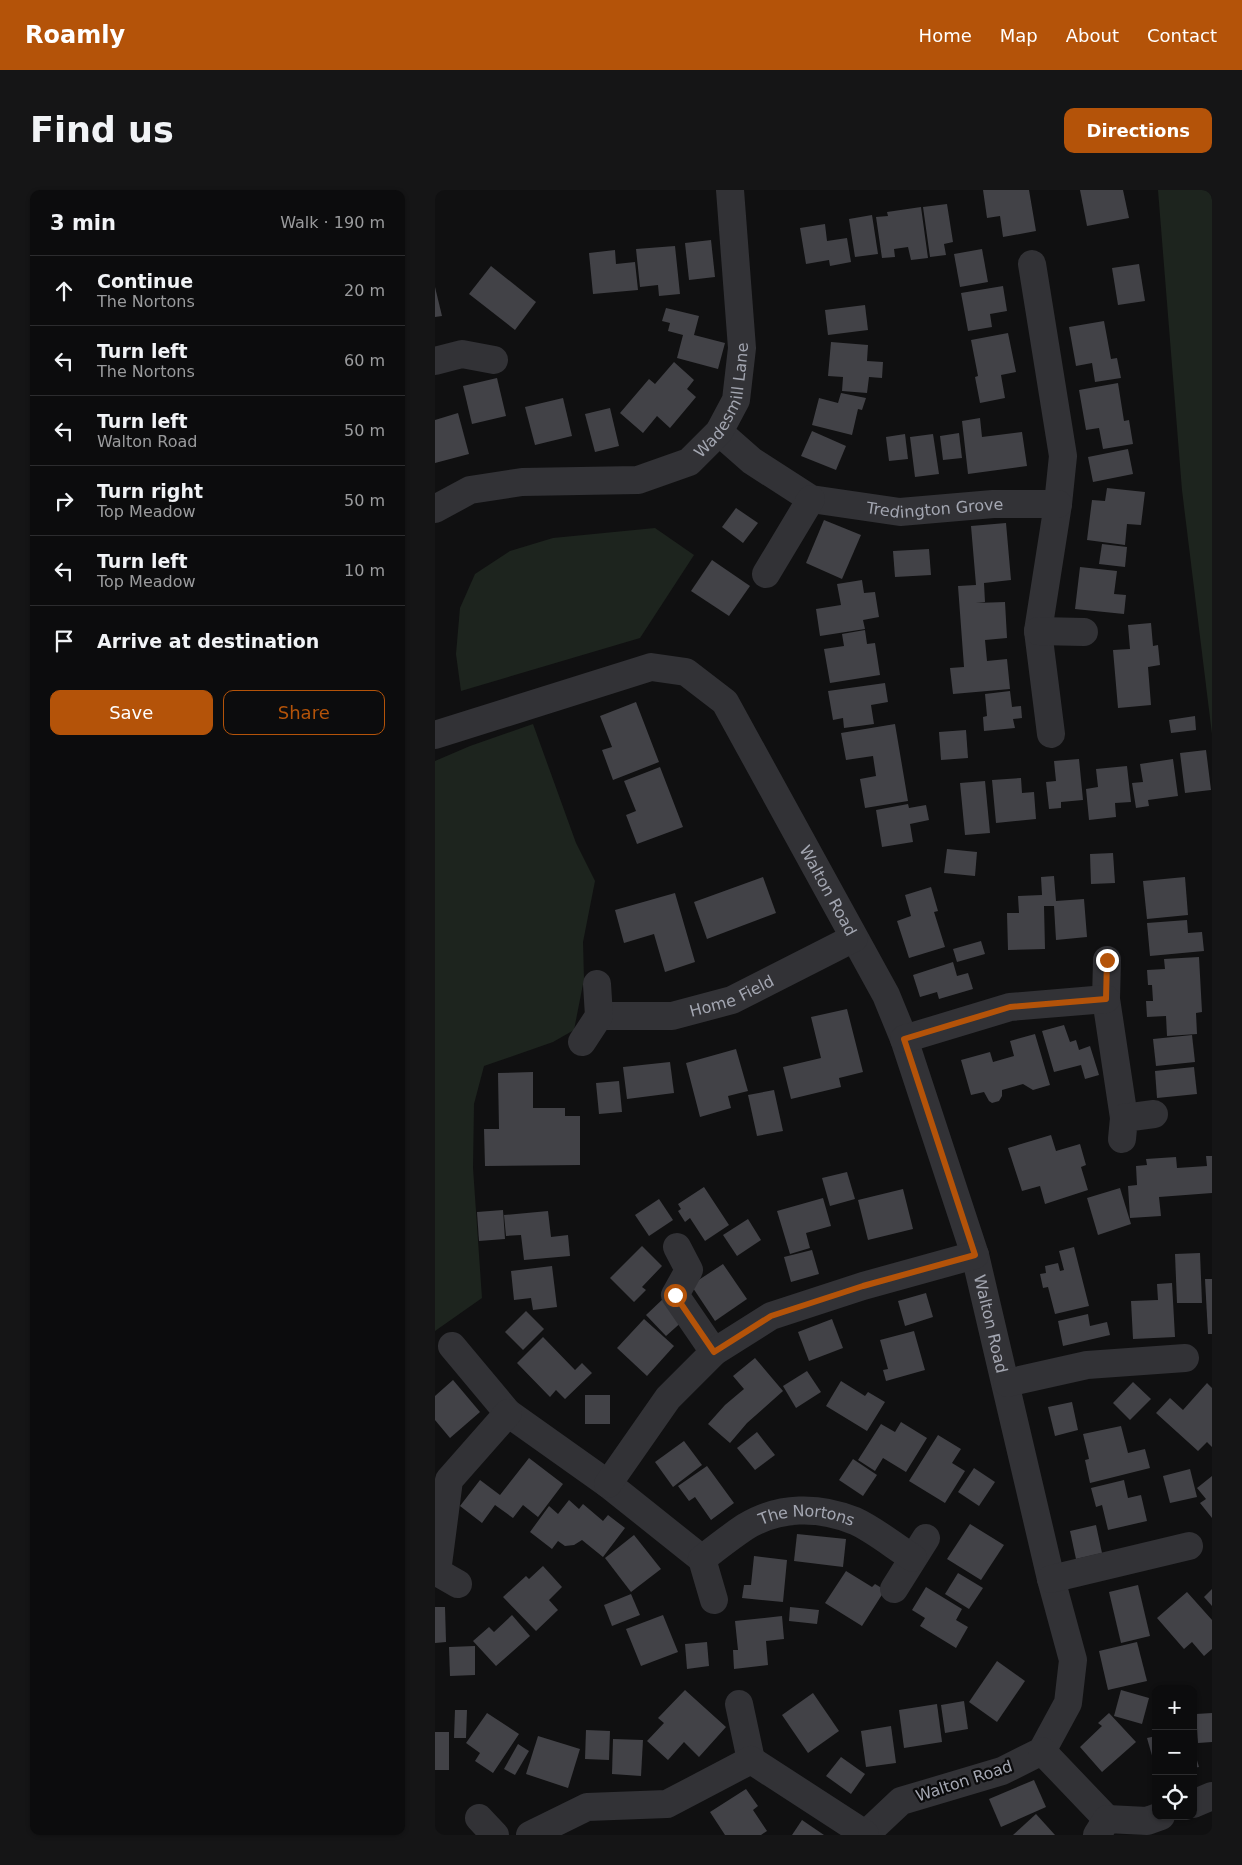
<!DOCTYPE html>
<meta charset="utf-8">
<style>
body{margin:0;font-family:"DejaVu Sans",sans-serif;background:#151516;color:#f1f3f6}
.controls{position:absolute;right:15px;bottom:15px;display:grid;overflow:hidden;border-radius:10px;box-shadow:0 1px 4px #0004}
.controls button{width:45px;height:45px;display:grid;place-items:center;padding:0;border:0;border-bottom:1px solid #2c2c2e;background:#0c0c0d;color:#f1f3f6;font:25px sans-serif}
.stop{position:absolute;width:15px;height:15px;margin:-11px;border:4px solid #b45309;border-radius:50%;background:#fff}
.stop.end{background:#b45309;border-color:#fff;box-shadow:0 1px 5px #0008}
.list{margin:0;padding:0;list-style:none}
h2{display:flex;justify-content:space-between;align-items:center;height:65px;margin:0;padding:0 20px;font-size:21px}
h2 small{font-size:16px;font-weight:400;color:#9a9b9d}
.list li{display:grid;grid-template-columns:32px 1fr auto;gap:15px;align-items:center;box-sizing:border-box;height:70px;padding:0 20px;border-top:1px solid #2c2c2e}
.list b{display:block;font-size:19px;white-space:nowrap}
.list p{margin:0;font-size:16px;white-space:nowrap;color:#9a9b9d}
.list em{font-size:16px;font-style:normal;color:#9a9b9d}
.actions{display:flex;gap:10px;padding:15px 20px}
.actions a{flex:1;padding:11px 0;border:1px solid #b45309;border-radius:10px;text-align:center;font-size:18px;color:#b45309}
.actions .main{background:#b45309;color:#fff}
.icon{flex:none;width:28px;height:28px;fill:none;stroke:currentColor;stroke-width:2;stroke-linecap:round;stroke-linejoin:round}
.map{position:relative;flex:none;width:777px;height:1645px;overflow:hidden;border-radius:10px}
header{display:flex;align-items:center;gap:30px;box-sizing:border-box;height:70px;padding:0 25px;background:#b45309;color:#fff}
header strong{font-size:24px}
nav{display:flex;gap:28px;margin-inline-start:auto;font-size:18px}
.intro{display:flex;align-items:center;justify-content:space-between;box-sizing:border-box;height:120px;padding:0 30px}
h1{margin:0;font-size:35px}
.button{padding:12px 22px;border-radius:10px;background:#b45309;color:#fff;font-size:18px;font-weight:700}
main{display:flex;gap:30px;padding:0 30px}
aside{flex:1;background:#0c0c0d;border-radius:10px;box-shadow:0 1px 4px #0004}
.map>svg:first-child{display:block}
</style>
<header>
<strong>Roamly</strong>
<nav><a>Home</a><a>Map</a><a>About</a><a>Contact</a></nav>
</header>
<div class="intro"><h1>Find us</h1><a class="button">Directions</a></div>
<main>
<aside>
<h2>3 min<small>Walk · 190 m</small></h2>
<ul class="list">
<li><svg class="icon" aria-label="ahead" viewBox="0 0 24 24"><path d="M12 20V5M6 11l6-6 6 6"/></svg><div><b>Continue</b><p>The Nortons</p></div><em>20 m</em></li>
<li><svg class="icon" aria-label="left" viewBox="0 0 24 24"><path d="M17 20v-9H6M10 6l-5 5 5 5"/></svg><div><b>Turn left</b><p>The Nortons</p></div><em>60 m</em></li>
<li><svg class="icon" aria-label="left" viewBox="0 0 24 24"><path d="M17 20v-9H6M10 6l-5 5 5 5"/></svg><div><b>Turn left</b><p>Walton Road</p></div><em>50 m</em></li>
<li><svg class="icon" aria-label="right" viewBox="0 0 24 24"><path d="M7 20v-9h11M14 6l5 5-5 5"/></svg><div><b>Turn right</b><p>Top Meadow</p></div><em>50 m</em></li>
<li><svg class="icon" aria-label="left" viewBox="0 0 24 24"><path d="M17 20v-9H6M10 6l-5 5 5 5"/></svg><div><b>Turn left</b><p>Top Meadow</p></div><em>10 m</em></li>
<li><svg class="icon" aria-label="arrive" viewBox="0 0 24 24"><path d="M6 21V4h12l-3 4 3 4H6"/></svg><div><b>Arrive at destination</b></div></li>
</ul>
<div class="actions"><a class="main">Save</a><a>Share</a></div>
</aside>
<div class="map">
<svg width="777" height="1645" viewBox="0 0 777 1645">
<rect width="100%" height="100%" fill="#101011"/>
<g fill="#1d241e">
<polygon points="723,0 777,0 777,544 747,300"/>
<polygon points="220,338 259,365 205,448 26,501 21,464 25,418 40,384 75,361 118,348"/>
<polygon points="98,534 141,653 160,691 148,752 149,789 139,840 118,852 49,876 39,914 38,978 47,1108 0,1141 0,571 35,556"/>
</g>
<g fill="#424247">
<polygon points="548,0 594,0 601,41 568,47 565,26 552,28"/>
<polygon points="645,0 688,0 694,28 652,36"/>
<polygon points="512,14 518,52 509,54 511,65 495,67 488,17"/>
<polygon points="486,17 493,68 476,70 473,57 459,59 460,67 447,68 441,27 453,26 452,22"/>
<polygon points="437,25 443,64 420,67 414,29"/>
<polygon points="390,34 392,51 412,48 416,72 395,76 394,70 371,74 365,38"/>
<polygon points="276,50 280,87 254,90 250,53"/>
<polygon points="240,56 245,104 224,106 223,95 205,97 201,59"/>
<polygon points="547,59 553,92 525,97 519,64"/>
<polygon points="180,60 181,74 200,72 203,100 158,104 154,63"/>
<polygon points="704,74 710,111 683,115 677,78"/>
<polygon points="56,76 101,112 80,140 34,104"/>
<polygon points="568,96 572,121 555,124 557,137 533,141 526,103"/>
<polygon points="0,97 7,126 0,127"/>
<polygon points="430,115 433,140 393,145 390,120"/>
<polygon points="231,118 264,126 259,145 290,153 283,179 242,168 248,145 233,141 235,133 227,131"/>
<polygon points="669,131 676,169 682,168 686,188 660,192 657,173 641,176 634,137"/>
<polygon points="573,143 581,182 566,185 570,208 545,213 540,187 543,186 536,150"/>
<polygon points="396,152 433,155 432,171 448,172 447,188 434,187 432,203 407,201 408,187 393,186"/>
<polygon points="239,172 259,190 252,199 261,207 235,238 222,226 208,243 185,223 214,189 220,194"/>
<polygon points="62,188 71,226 37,234 28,196"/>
<polygon points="683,193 689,231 694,230 698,254 668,259 664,238 651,240 644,200"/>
<polygon points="406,203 431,208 427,220 423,219 417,245 377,235 384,208 403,213"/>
<polygon points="128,208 137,246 100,255 90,217"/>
<polygon points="175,218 184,256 160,262 150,224"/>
<polygon points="23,223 34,264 0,273 0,230"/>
<polygon points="545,228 547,247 587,242 592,276 533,284 527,231"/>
<polygon points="377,241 411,256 401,280 366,266"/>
<polygon points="524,243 527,268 508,270 505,246"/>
<polygon points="470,244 473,269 454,271 451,247"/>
<polygon points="498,244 504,284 480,287 475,247"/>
<polygon points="693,259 698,284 658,292 653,267"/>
<polygon points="672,298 710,302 706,335 692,334 690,355 652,350 657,310 670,311"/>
<polygon points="301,318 323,333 308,353 287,337"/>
<polygon points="389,330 426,345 407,389 371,373"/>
<polygon points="571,333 576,390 549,393 550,412 541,413 570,412 572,448 550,450 552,471 572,469 575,499 518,504 515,478 529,477 523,396 541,395 536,336"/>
<polygon points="667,354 692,357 690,377 664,374"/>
<polygon points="494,359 496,385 460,387 458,361"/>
<polygon points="277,370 315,396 294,426 256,401"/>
<polygon points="645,377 682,381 679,404 691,405 689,424 640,419"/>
<polygon points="427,390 429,403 440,402 444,427 428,430 430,439 385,446 381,419 406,415 402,394"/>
<polygon points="716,433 718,456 723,455 725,475 713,477 716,515 683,518 678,460 695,459 693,435"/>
<polygon points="430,440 432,454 440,453 445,485 395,493 389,459 409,456 407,444"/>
<polygon points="450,493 453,512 436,515 439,534 409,538 408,528 398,530 393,501"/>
<polygon points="575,501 577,517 586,516 587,528 578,529 580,538 549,541 548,527 552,526 550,504"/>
<polygon points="201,512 224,572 178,590 167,560 177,557 165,526"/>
<polygon points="760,526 761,540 736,543 734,530"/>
<polygon points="460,534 473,611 430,618 425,589 441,586 438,566 411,570 406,543"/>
<polygon points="531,540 533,568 506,570 504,542"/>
<polygon points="771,560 776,600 750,603 745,563"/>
<polygon points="644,569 648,610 626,612 626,618 614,619 611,592 621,591 619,571"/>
<polygon points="738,569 743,606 713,610 714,616 701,618 697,593 708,592 705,574"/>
<polygon points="692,576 696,612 680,613 681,627 654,630 651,599 663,597 661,579"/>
<polygon points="225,577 248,637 202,654 191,625 201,621 189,591"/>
<polygon points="586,588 587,603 599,602 601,629 561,633 557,590"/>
<polygon points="550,591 555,643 530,645 525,593"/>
<polygon points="473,614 474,618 491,615 494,630 475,634 478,652 447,657 441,620"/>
<polygon points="512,659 542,662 540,686 509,683"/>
<polygon points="678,663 680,693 656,694 655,664"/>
<polygon points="619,686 621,711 649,709 652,747 621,750 619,716 609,716 610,759 573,760 572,723 584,723 583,706 607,705 606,687"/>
<polygon points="328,687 341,723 272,749 259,712"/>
<polygon points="750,687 753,725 712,729 708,691"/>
<polygon points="496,697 503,721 499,722 510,757 474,768 462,731 476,726 470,705"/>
<polygon points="240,703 260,772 230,782 219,744 189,753 180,720"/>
<polygon points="752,730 753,743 767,742 769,761 715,766 712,733"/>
<polygon points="546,751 550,764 522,772 518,759"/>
<polygon points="764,767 767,822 761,823 762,844 732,846 731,826 712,827 711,811 718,811 717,795 713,795 712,780 730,779 729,769"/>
<polygon points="518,772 522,786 533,783 538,799 504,809 502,802 485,807 478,785"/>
<polygon points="412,819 428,882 404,888 406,897 356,909 348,877 386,868 376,827"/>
<polygon points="629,835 635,852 641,850 644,860 655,856 664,885 650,889 646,875 619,882 607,841"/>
<polygon points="600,844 615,895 598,900 588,894 567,900 567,906 564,911 557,913 554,911 549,902 536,905 526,870 555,862 558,872 579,866 575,851"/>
<polygon points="757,845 760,872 721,876 718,849"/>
<polygon points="301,859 313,901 293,906 296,918 265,927 251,873"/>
<polygon points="235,872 239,903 192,909 188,877"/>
<polygon points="759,877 762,904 722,908 720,881"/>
<polygon points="98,882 98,918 130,918 130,926 145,926 145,975 50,976 49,939 64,939 63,883"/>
<polygon points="184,891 187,922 164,924 161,893"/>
<polygon points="339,900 348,941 322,946 313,905"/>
<polygon points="616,945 621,961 645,954 651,975 646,977 653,1000 610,1014 605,996 587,1001 573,958"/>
<polygon points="771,966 777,966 777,1003 724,1007 726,1026 695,1028 693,996 702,995 701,976 712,975 711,969 741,967 742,978 772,976"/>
<polygon points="412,982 420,1009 395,1016 387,988"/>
<polygon points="269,997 294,1035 270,1051 255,1028 250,1032 243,1021 246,1019 243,1014"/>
<polygon points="685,998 696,1034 663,1045 652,1008"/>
<polygon points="468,999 478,1039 433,1050 423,1010"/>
<polygon points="388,1008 396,1036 371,1043 375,1058 355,1064 342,1021"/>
<polygon points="224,1009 238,1030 214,1046 200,1025"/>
<polygon points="68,1020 70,1049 44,1051 42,1022"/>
<polygon points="113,1021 116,1047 133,1045 135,1066 89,1070 86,1045 71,1046 69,1025"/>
<polygon points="313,1029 326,1050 302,1066 288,1045"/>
<polygon points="207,1056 227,1076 207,1097 211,1100 199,1112 175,1088"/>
<polygon points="639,1057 654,1116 620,1124 613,1097 608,1098 605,1084 611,1083 610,1076 623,1073 625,1081 629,1080 624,1061"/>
<polygon points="377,1060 384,1084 356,1092 349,1067"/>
<polygon points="765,1063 767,1113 742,1113 740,1064"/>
<polygon points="288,1074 312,1109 280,1131 256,1095"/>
<polygon points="117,1076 122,1117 98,1120 96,1108 79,1110 76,1081"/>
<polygon points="770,1089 777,1089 777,1144 773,1144"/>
<polygon points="737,1093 740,1147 698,1149 696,1111 723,1110 722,1094"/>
<polygon points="491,1103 498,1127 470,1136 463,1111"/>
<polygon points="229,1108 250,1129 231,1146 211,1125"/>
<polygon points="91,1121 109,1139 88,1160 70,1142"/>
<polygon points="653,1124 655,1136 672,1132 675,1145 628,1156 623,1131"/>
<polygon points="209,1129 239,1156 212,1186 182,1158"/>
<polygon points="397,1129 408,1158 374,1171 363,1142"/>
<polygon points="479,1141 490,1180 451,1191 448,1180 453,1179 445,1150"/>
<polygon points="108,1147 140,1180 147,1173 157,1183 130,1209 121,1200 115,1207 82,1173"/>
<polygon points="320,1168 348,1201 312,1233 295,1253 273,1234 290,1215 309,1199 298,1186"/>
<polygon points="372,1181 386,1202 361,1218 348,1196"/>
<polygon points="18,1190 45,1222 15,1248 0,1230 0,1206"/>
<polygon points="406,1191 430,1206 433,1202 450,1212 432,1241 391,1216"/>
<polygon points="698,1192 716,1209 695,1230 678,1213"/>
<polygon points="772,1193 777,1198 777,1257 772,1252 763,1261 721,1223 735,1208 748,1220"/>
<rect x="150" y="1205" width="25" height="29"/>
<polygon points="637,1212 643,1240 620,1246 613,1217"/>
<polygon points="466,1232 492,1248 471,1282 448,1268 440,1281 423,1270 446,1234 460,1242"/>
<polygon points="686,1236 693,1263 710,1259 715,1278 655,1293 650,1270 654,1269 648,1244"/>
<polygon points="322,1242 340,1265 320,1280 302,1258"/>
<polygon points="503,1245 526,1259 517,1273 530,1281 510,1313 474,1291"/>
<polygon points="249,1251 267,1275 238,1297 220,1272"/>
<polygon points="94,1268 128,1294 103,1327 88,1315 78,1328 60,1315 47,1333 25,1316 45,1290 65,1305"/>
<polygon points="418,1269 442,1285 428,1306 404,1290"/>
<polygon points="272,1276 299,1313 276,1330 260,1307 254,1311 243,1296"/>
<polygon points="539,1278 560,1292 544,1316 523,1302"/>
<polygon points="755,1279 762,1307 735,1313 728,1286"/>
<polygon points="777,1286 777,1328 765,1313 771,1309 762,1298"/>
<polygon points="689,1290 693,1308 706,1305 712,1331 673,1340 667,1315 661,1317 656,1298"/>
<polygon points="134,1310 144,1319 148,1314 168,1331 173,1325 190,1338 168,1367 147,1350 139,1355 130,1356 123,1351 117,1359 95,1342 114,1316 123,1324"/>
<polygon points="535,1334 569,1355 546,1390 512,1369"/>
<polygon points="661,1335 667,1363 641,1369 635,1341"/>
<polygon points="362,1344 411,1349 408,1377 359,1371"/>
<polygon points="199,1345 226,1379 196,1402 170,1368"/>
<polygon points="319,1366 352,1370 348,1412 307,1408 309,1395 316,1395"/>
<polygon points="108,1376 127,1397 114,1410 123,1420 101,1441 68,1407 91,1386 94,1389"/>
<polygon points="411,1381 437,1397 440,1394 450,1400 427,1436 390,1413"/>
<polygon points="523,1383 548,1398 534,1419 510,1404"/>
<polygon points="703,1395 715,1446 686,1453 674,1402"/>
<polygon points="491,1397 527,1419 521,1430 533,1437 521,1458 485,1436 490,1428 477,1420"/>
<polygon points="777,1399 777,1416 769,1407"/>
<polygon points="752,1402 777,1430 777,1459 769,1466 757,1452 749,1459 722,1428"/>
<polygon points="196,1404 205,1425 177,1436 169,1415"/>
<polygon points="0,1417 10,1417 11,1452 0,1453"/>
<polygon points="355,1417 384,1420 382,1434 354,1431"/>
<polygon points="77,1425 95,1446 61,1476 38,1451 54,1437 59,1442"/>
<polygon points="228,1425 243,1462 206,1476 191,1439"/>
<polygon points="347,1426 349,1449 331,1451 333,1475 299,1479 298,1460 303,1460 300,1431"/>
<polygon points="272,1452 274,1476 252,1479 250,1454"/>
<polygon points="702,1452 712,1491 673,1500 664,1461"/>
<polygon points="40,1456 40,1485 15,1486 14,1457"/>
<polygon points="562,1471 590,1491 562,1532 534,1512"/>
<polygon points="250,1500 291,1537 264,1567 249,1552 233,1570 212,1551 229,1533 223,1528"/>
<polygon points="686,1500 714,1508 707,1534 679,1526"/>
<polygon points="378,1503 404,1541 373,1563 347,1525"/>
<polygon points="529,1511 533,1539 510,1543 506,1515"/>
<polygon points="502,1514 507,1552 469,1558 464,1520"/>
<polygon points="20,1520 32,1520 31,1548 19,1548"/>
<polygon points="52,1523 84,1544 58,1583 40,1571 45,1563 31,1553"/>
<polygon points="674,1523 701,1552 667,1582 645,1557 667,1536 663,1533"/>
<polygon points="777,1523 777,1552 763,1553 761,1524"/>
<polygon points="456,1536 461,1573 431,1577 426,1541"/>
<polygon points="151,1540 175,1541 174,1570 150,1569"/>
<rect x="0" y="1542" width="14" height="38"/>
<polygon points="103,1546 145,1559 133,1598 91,1584"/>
<polygon points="721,1546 721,1576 720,1576 712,1548"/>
<polygon points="178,1549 208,1550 206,1586 177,1584"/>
<polygon points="83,1554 94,1561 80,1585 69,1579"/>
<polygon points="758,1557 764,1577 758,1578"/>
<polygon points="406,1567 430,1584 416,1604 391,1586"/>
<polygon points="599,1590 611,1617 566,1637 554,1609"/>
<polygon points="311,1599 323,1616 318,1620 332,1641 326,1645 290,1645 275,1622"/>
<polygon points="601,1624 620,1645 578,1645"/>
<polygon points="367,1630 389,1645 357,1645"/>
</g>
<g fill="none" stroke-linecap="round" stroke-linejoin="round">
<g stroke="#323236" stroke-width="28">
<polyline points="597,74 628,266 623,314 603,441 616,544"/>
<polyline points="0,171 27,164 59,170"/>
<path id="s1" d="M284,242L317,271L376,309L465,322L558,314H623"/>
<path id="s2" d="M0,319L35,300L87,292L203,290L254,272L284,242L301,210L307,158L295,0"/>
<polyline points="331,384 376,309"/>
<polyline points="603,441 649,442"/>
<path id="s3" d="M0,545L216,477L251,482L290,512L451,805L469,849L540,1065L616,1389L638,1470L633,1513L607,1561L567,1581L466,1611L430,1645"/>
<polyline points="672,770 671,809 689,928"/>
<path id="s4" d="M164,826H237L297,810L419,748"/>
<polyline points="469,849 575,817 671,809"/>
<polyline points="147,852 164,826 162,794"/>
<polyline points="687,949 689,928 719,924"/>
<polyline points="242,1057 254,1080 240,1105 279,1162"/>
<polyline points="17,1156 73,1223 173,1294 267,1369"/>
<polyline points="572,1193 652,1175 750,1168"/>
<polyline points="173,1294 233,1208 279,1162 336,1126 428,1096 540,1065"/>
<polyline points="616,1389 754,1356"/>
<polyline points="23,1394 2,1382 14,1290 73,1223"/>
<polyline points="459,1399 491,1348"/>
<path id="s5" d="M279,1410L267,1369C281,1358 295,1347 310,1337C344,1316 384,1316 420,1331C440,1340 460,1357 478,1368"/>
<polyline points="304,1514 316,1570"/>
<polyline points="607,1561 672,1629"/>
<polyline points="758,1614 777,1606"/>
<polyline points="44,1628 60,1645"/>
<polyline points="95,1645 152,1617 232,1614 316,1570 430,1644"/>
<polyline points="662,1645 672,1629 712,1631 726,1626"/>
</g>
</g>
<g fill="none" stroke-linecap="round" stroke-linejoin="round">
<polyline stroke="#b45309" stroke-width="6" points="240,1105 279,1162 336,1126 428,1096 540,1065 469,849 575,817 671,809 672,770"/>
</g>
<g text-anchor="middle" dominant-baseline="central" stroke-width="4.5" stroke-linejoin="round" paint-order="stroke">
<g font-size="16" fill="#a3a6b1" stroke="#0b0b0c">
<text stroke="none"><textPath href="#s2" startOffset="336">Wadesmill Lane</textPath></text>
<text stroke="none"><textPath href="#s1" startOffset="239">Tredington Grove</textPath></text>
<text stroke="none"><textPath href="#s3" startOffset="526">Walton Road</textPath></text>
<text stroke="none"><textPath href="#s4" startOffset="136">Home Field</textPath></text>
<text stroke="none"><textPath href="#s3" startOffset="991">Walton Road</textPath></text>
<text stroke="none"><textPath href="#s5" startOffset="161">The Nortons</textPath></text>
<text transform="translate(529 1591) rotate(-18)">Walton Road</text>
</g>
</g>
</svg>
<div class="controls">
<button>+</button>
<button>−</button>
<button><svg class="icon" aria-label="locate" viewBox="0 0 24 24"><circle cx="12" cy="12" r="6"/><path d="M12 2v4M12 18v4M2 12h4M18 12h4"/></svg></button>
</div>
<div class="stop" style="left:240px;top:1105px"></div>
<div class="stop end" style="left:672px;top:770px"></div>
</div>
</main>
